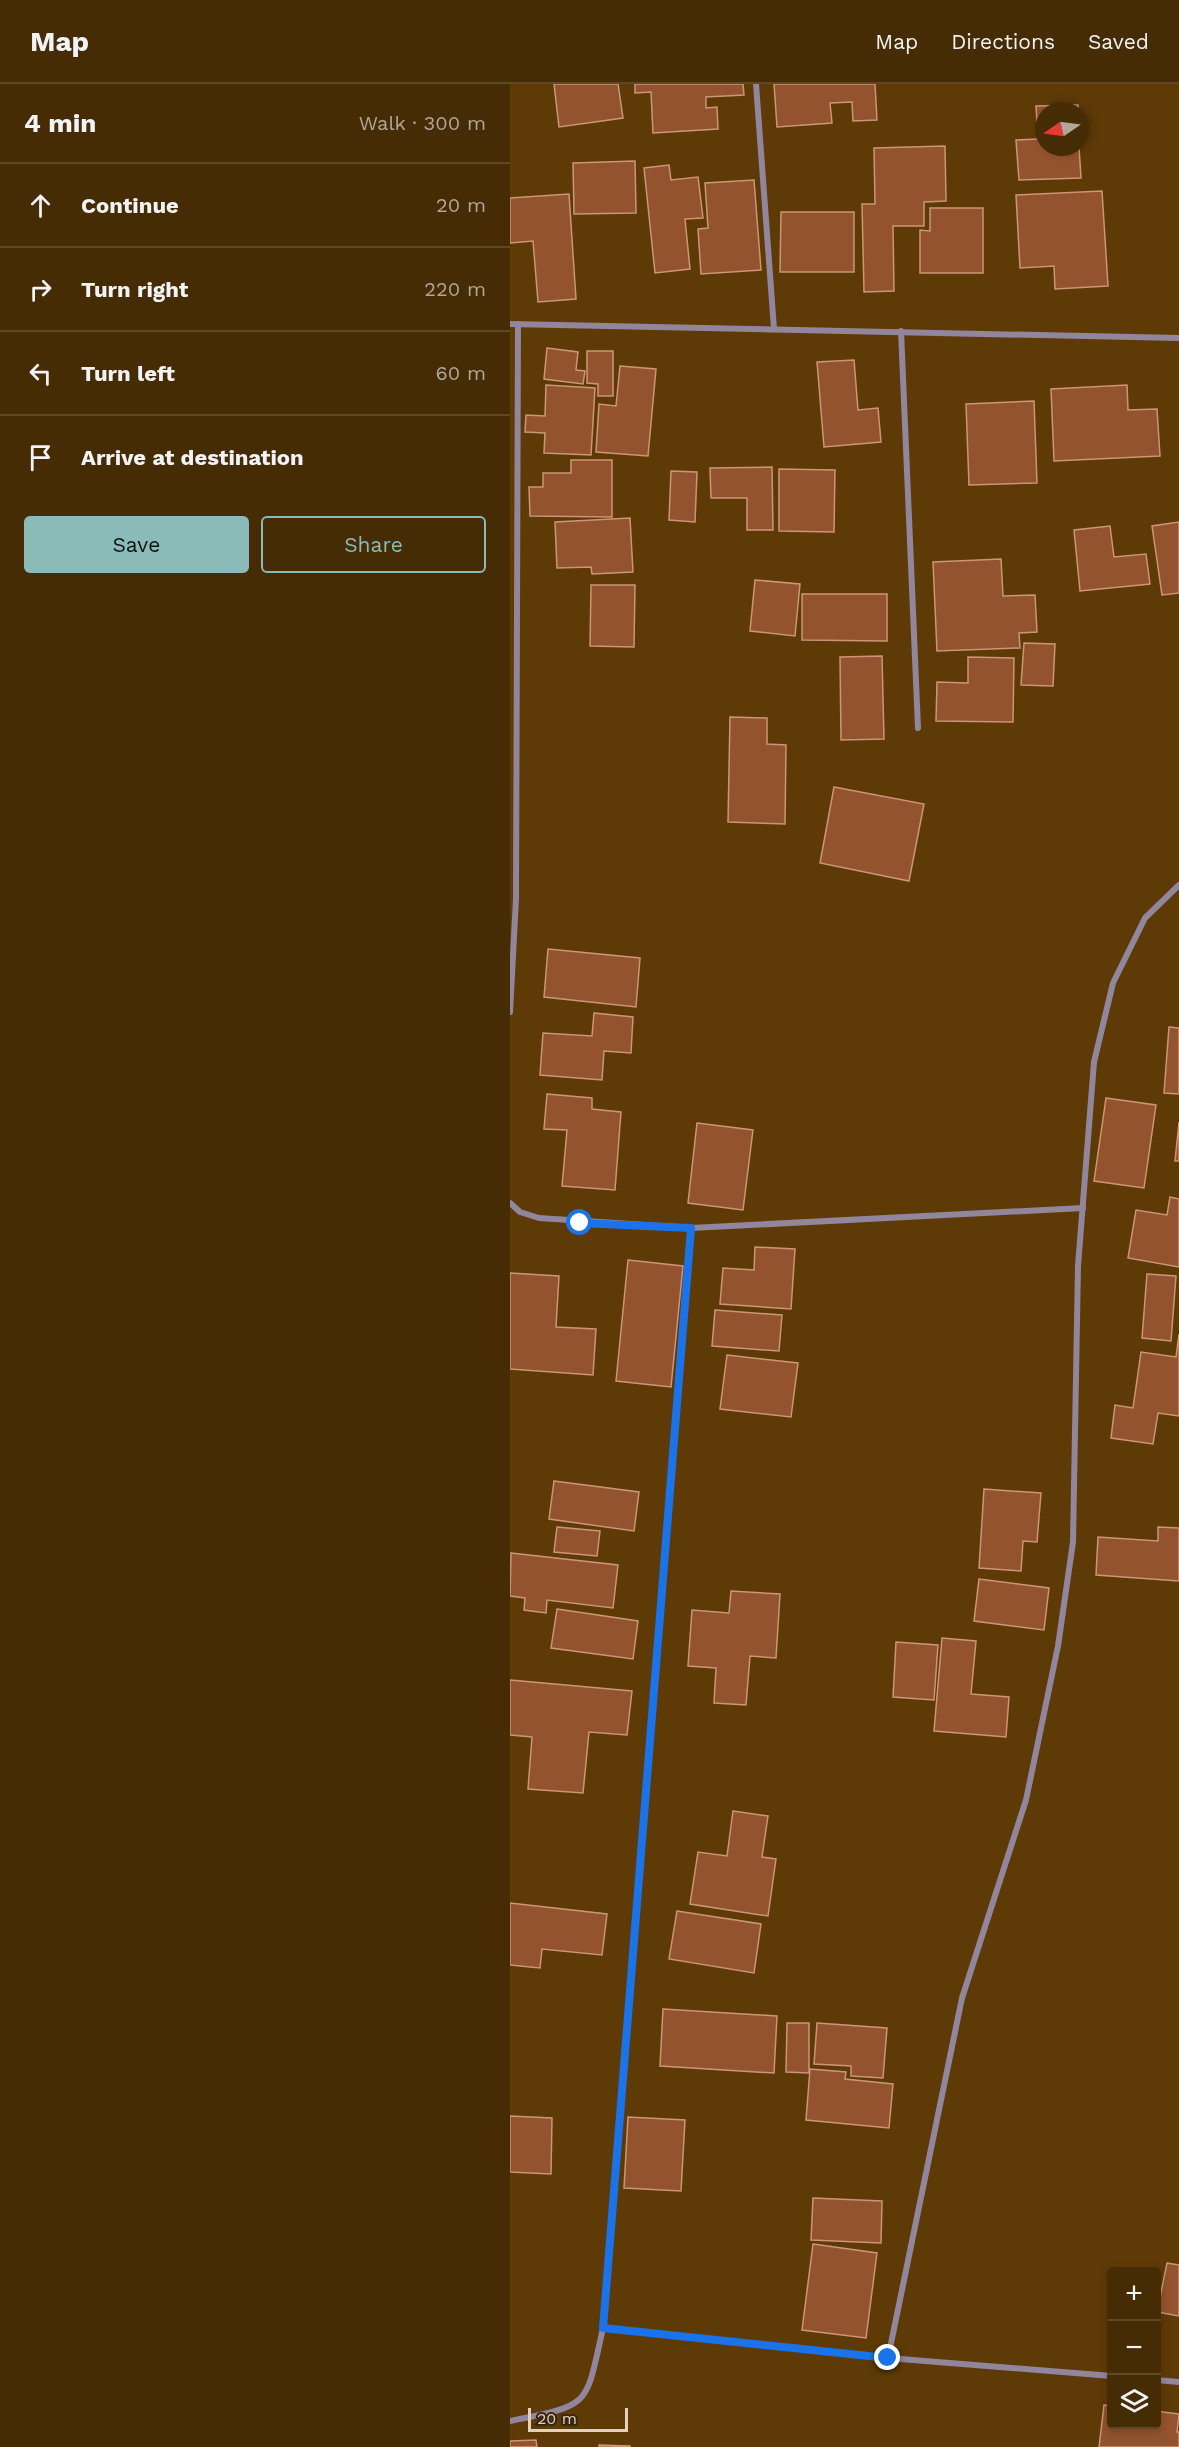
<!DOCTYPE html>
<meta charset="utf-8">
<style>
body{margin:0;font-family:"Work Sans",sans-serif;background:#503813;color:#f1f3f6}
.controls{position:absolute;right:18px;bottom:18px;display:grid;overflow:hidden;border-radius:6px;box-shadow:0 3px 9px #0003}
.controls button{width:54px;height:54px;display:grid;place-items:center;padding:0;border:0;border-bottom:2px solid #5e4827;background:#462c05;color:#f1f3f6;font:30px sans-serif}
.compass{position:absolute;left:525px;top:18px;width:54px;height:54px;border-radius:50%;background:#462c05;box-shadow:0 3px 9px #0003;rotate:257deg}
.scale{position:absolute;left:18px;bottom:15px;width:100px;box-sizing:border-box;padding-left:6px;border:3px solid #e5d0b9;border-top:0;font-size:16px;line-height:21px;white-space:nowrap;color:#e5d0b9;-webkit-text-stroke:4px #362613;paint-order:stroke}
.stop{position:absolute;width:18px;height:18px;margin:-14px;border:4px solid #1a73e8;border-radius:50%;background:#fff}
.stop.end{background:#1a73e8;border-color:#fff;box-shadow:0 2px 6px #0008}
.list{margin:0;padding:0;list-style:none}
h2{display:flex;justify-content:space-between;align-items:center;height:78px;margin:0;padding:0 24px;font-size:26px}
h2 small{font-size:20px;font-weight:400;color:#b0a79a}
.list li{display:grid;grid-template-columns:39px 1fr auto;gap:18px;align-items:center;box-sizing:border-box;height:84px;padding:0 24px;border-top:2px solid #5e4827}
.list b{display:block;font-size:22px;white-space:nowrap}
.list em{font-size:20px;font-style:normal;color:#b0a79a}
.actions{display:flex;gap:12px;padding:18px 24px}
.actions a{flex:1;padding:14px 0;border:2px solid #8bbbb9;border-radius:6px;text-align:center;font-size:21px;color:#8bbbb9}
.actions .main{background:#8bbbb9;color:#111}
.icon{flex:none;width:33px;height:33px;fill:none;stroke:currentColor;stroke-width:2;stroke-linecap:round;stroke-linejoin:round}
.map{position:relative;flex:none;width:669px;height:2363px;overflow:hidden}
header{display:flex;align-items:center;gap:36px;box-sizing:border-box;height:84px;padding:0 30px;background:#462c05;border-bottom:2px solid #5e4827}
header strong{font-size:28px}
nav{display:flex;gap:33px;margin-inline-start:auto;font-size:21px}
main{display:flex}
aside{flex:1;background:#462c05}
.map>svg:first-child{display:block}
</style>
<header>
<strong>Map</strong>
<nav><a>Map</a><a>Directions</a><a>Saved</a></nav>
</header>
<main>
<aside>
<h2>4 min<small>Walk · 300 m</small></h2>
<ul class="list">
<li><svg class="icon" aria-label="ahead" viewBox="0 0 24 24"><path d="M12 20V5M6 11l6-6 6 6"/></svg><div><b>Continue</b></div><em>20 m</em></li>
<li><svg class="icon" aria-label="right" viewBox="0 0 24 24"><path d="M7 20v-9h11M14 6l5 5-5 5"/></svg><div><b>Turn right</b></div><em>220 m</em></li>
<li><svg class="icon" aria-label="left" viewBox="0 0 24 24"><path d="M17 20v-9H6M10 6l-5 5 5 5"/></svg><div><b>Turn left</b></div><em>60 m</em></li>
<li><svg class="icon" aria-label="arrive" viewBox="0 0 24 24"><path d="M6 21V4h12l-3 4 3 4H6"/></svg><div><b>Arrive at destination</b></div></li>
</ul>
<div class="actions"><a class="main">Save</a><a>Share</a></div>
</aside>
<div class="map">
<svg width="669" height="2363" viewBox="0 0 669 2363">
<rect width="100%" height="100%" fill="#5e3a07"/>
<g fill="#93532e" stroke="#cc9578" stroke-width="1.5">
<polygon points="44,0 108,0 113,34 49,43"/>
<polygon points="125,0 233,0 234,11 196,13 196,24 207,23 208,45 143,49 141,8 125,9"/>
<polygon points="264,0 365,0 367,36 343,37 342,18 320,19 322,39 267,43"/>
<polygon points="568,21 568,27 534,27 534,63 569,63 571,94 509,96 506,56 528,55 526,22"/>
<polygon points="435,62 436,117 414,118 414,142 383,142 384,207 354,208 352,120 365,120 364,64"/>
<polygon points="125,77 126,129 64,130 63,79"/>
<polygon points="159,81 161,96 188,93 193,134 175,135 180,185 145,189 134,84"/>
<polygon points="244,96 251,186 191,190 188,145 198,144 195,99"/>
<polygon points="592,107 598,202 545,205 544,182 510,184 506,111"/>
<polygon points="59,110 66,215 28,218 23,157 0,159 0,114"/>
<polygon points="420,124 473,124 473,189 410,189 410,146 420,147"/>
<polygon points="271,128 344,128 344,188 270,188"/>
<polygon points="37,264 68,268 66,286 75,287 73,300 34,295"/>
<polygon points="77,267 103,267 103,312 88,312 88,300 77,299"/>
<polygon points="344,276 348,326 368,324 371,358 314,363 307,278"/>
<polygon points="110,282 146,285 138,372 86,368 89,320 106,322"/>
<polygon points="36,301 85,304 81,371 34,369 35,349 15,348 16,331 35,332"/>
<polygon points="617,301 618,326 647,325 650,372 544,377 541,305"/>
<polygon points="524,317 527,399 459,401 456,320"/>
<polygon points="61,376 102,376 102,433 20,432 19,403 33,403 33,389 61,389"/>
<polygon points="262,383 263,446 237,446 237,414 201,414 200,384"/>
<polygon points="269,385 325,386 324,448 269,447"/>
<polygon points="161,387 187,388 185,438 159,436"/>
<polygon points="120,434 123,488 82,490 81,483 47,484 45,438"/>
<polygon points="669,438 669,509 652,511 642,442"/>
<polygon points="600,442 604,473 636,470 640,500 570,507 564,446"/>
<polygon points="491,475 493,512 525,511 527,548 509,549 510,564 427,567 423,478"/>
<polygon points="245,496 290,500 285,552 240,547"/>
<polygon points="81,501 125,501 124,563 80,562"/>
<polygon points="292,510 377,510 377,557 292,556"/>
<polygon points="514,559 545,560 543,602 511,601"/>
<polygon points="372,572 374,655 331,656 330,573"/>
<polygon points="458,573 504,574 503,638 426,637 427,598 458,599"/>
<polygon points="220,633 257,634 257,660 276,661 275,740 218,738"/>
<polygon points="324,703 414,720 399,797 310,779"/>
<polygon points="38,865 130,874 126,923 34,913"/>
<polygon points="84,929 123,933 121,969 94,967 92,996 30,991 33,949 82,952"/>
<polygon points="659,943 669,944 669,1010 654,1009"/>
<polygon points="37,1010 82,1014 82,1025 111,1028 105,1106 52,1102 57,1046 34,1045"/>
<polygon points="596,1014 646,1021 634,1104 584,1097"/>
<polygon points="669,1038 669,1077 665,1077"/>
<polygon points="187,1039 243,1046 233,1126 178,1119"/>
<polygon points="660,1113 669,1115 669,1183 618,1174 626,1126 657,1131"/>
<polygon points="245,1163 285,1165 281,1225 210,1220 213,1184 244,1186"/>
<polygon points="118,1176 173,1182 161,1303 106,1297"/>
<polygon points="0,1189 49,1192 46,1243 86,1245 83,1291 0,1285"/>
<polygon points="637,1190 666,1192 661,1257 632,1254"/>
<polygon points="205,1226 272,1231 269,1267 202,1262"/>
<polygon points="669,1250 669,1332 648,1329 643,1360 601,1354 605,1321 623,1324 631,1268 666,1273"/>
<polygon points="217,1271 288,1279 281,1333 210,1325"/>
<polygon points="44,1397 129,1408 124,1447 39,1435"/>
<polygon points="474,1405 531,1409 527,1458 513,1457 511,1487 469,1484"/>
<polygon points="47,1443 90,1447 87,1472 44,1468"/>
<polygon points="648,1443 669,1444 669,1497 586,1491 588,1453 648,1457"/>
<polygon points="1,1469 108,1481 103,1524 37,1516 36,1529 14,1526 15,1514 0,1512"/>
<polygon points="469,1495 539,1504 534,1546 464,1537"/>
<polygon points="221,1507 270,1510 266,1574 240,1572 236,1621 204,1619 206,1584 178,1582 182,1526 219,1529"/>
<polygon points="47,1525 128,1537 123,1575 41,1564"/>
<polygon points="432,1554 466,1557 461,1610 499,1613 496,1653 424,1647"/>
<polygon points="386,1558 428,1561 424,1616 383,1613"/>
<polygon points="0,1596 122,1607 117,1651 79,1648 73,1709 18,1705 22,1653 0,1651"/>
<polygon points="223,1727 258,1732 252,1773 266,1775 258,1832 180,1820 188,1768 217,1772"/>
<polygon points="0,1819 97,1830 92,1871 32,1865 30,1884 0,1881"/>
<polygon points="167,1827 251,1840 244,1889 159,1875"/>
<polygon points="153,1925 267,1932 264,1989 150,1982"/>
<polygon points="277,1939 299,1939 299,1989 276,1988"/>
<polygon points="307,1939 377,1944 373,1994 341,1992 341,1982 304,1980"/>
<polygon points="300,1985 336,1988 335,1995 383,2000 379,2044 296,2036"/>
<polygon points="0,2032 42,2034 41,2090 0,2088"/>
<polygon points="118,2033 175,2036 171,2107 114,2104"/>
<polygon points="303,2114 372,2117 371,2159 301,2156"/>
<polygon points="303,2160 367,2169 356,2254 292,2246"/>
<polygon points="657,2179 669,2181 669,2232 647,2228"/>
<polygon points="594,2321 602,2322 602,2340 646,2340 646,2327 669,2330 667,2348 669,2348 669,2363 589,2363"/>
<polygon points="26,2356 27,2363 0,2363 0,2357"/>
<polygon points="89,2361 120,2362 120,2363 89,2363"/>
</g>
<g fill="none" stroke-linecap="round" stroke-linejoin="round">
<g stroke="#91869c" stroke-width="6">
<polyline points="246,0 264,245"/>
<polyline points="0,240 669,254"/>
<polyline points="391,247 408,644"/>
<polyline points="0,928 6,815 8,240"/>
<polyline points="0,1119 10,1128 29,1134 181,1144 573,1124"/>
<polyline points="181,1144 93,2244 378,2274 602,2292"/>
<polyline points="378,2274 452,1914 516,1716 548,1562 563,1458 568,1182 584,978 603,899 635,834 669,801"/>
<polyline points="646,2296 669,2298"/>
<path d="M0,2337C82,2320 75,2324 93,2244"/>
</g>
</g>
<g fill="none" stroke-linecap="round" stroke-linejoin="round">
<polyline stroke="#1a73e8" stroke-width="8" points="70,1139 181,1144 93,2244 378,2274"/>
</g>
</svg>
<div class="controls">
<button>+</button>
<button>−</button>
<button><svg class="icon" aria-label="layers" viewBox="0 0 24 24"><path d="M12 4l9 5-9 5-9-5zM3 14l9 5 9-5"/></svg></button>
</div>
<svg class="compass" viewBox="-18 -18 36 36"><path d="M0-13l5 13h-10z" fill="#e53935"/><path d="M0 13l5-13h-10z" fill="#b0a79a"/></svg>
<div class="scale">20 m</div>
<div class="stop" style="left:70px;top:1139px"></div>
<div class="stop end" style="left:378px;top:2274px"></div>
</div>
</main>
